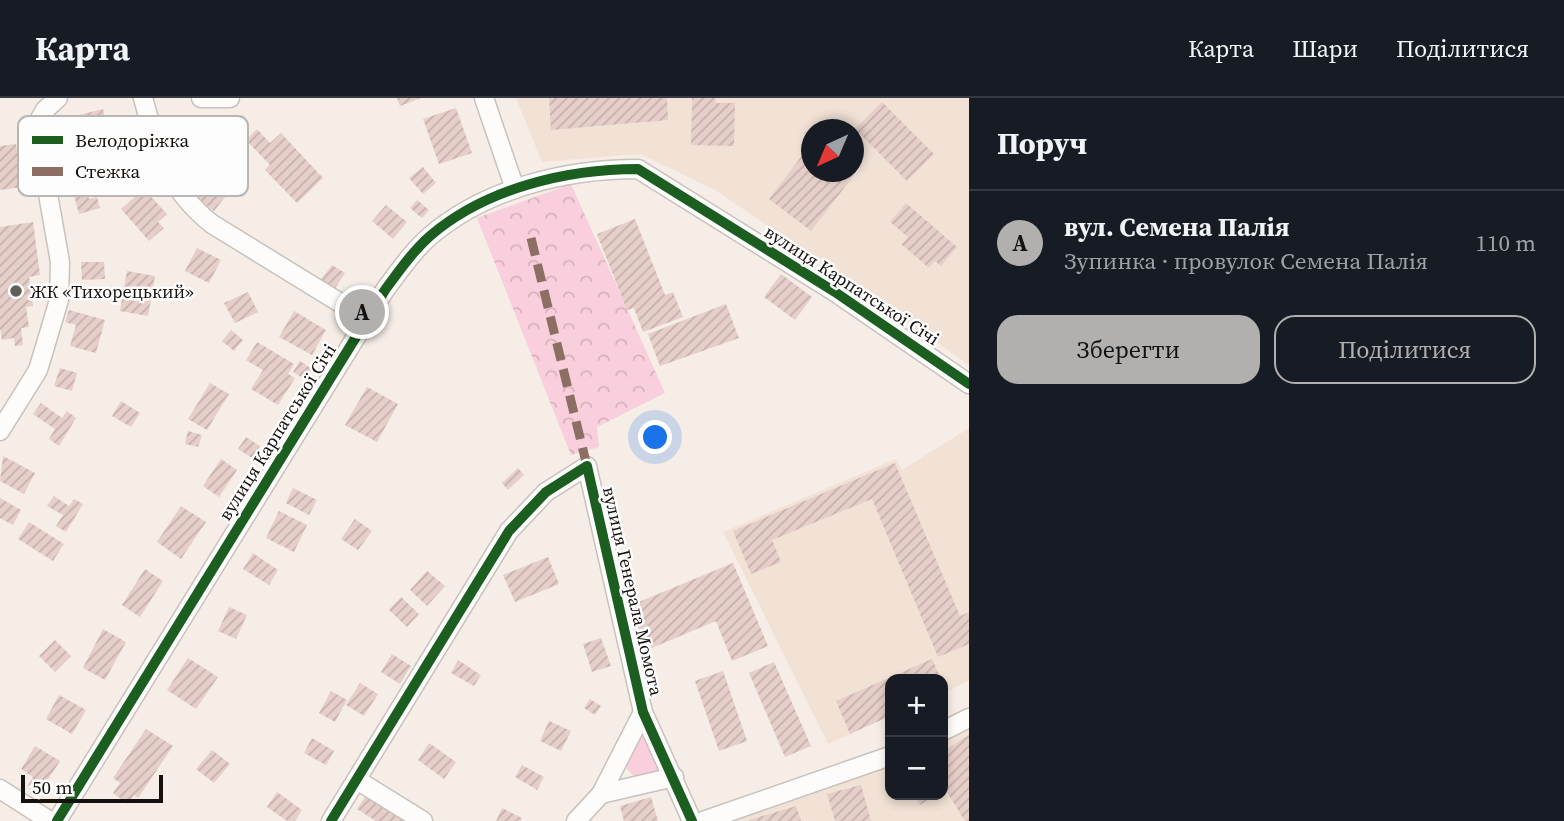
<!DOCTYPE html>
<html lang="uk">
<meta charset="utf-8">
<style>
body{margin:0;font-family:"Source Serif 4",serif;background:#242831;color:#f1f3f6}
.controls{position:absolute;right:21px;bottom:21px;display:grid;overflow:hidden;border-radius:14px;box-shadow:0 4px 10px #0003}
.controls button{width:63px;height:63px;display:grid;place-items:center;padding:0;border:0;border-bottom:2px solid #363941;background:#171b24;color:#f1f3f6;font:35px sans-serif}
.compass{position:absolute;left:801px;top:21px;width:63px;height:63px;border-radius:50%;background:#171b24;box-shadow:0 4px 10px #0003;rotate:224deg}
.scale{position:absolute;left:21px;bottom:18px;width:142px;box-sizing:border-box;padding-left:7px;border:4px solid #16110d;border-top:0;font-size:19px;line-height:24px;white-space:nowrap;color:#16110d;-webkit-text-stroke:5px #fdfdfd;paint-order:stroke}
.you{position:absolute;left:656px;top:340px;width:24px;height:24px;margin:-18px;border:5px solid #fff;border-radius:50%;background:#1a73e8;box-shadow:0 0 0 10px #1a73e833}
.badge{display:grid;place-items:center;width:46px;height:46px;border-radius:50%;background:#b2b0af;color:#111;font-size:23px;font-weight:700}
.pin{position:absolute;translate:-50% -50%;border:4px solid #fff;box-shadow:0 2px 7px #0006}
.list{margin:0;padding:0;list-style:none}
h2{display:flex;justify-content:space-between;align-items:center;height:91px;margin:0;padding:0 28px;font-size:30px}
h2 small{font-size:23px;font-weight:400;color:#9ea1a6}
.list li{display:grid;grid-template-columns:46px 1fr auto;gap:21px;align-items:center;box-sizing:border-box;height:105px;padding:0 28px;border-top:2px solid #363941}
.list b{display:block;font-size:26px;white-space:nowrap}
.list p{margin:0;font-size:23px;white-space:nowrap;color:#9ea1a6}
.list em{font-size:23px;font-style:normal;color:#9ea1a6}
.actions{display:flex;gap:14px;padding:21px 28px}
.actions a{flex:1;padding:16px 0;border:2px solid #b2b0af;border-radius:21px;text-align:center;font-size:24px;color:#b2b0af}
.actions .main{background:#b2b0af;color:#111}
.map{position:relative;flex:none;width:969px;height:723px;overflow:hidden}
header{display:flex;align-items:center;gap:42px;box-sizing:border-box;height:98px;padding:0 35px;background:#171b24;border-bottom:2px solid #363941}
header strong{font-size:33px}
nav{display:flex;gap:38px;margin-inline-start:auto;font-size:24px}
main{display:flex}
aside{flex:1;background:#171b24}
.map>svg:first-child{display:block}
</style>
<header>
<strong>Карта</strong>
<nav><a>Карта</a><a>Шари</a><a>Поділитися</a></nav>
</header>
<main>
<div class="map">
<svg width="969" height="723" viewBox="0 0 969 723">
<defs>
<pattern id="forest-crowns" width="20" height="18" patternUnits="userSpaceOnUse" patternTransform="scale(1.75)"><rect width="20" height="18" fill="#facfdd"/><path d="M2 6a3 3 0 1 1 6 0M12 15a3 3 0 1 1 6 0" fill="none" stroke="#d6b1bc"/></pattern>
<pattern id="building-hatch" width="6" height="6" patternUnits="userSpaceOnUse" patternTransform="scale(1.75)"><rect width="6" height="6" fill="#e6cec9"/><path d="M-1 1l2-2M0 6l6-6M5 7l2-2" fill="none" stroke="#c5b0ab"/></pattern>
</defs>
<rect width="100%" height="100%" fill="#f6ede6"/>
<g fill="#f2e2d6" fill-rule="evenodd">
<path d="M516,0H969V267L717,93L640,56L542,64ZM811,32H853V74H811Z"/>
<polygon points="969,330 969,583 943,595 943,581 890,581 890,618 828,646 723,434 896,361 902,372"/>
<polygon points="969,629 969,723 723,723 890,664 890,697 943,697 943,643"/>
</g>
<polygon fill="#facfdd" points="646,631 662,674 634,678 625,669 639,633"/>
<polygon fill="url(#forest-crowns)" points="571,86 665,295 597,329 599,349 571,357 477,120"/>
<g fill="url(#building-hatch)">
<polygon points="397,0 421,0 400,8"/>
<polygon points="549,0 667,0 668,22 551,32"/>
<polygon points="692,0 715,0 716,5 735,5 734,48 691,47"/>
<polygon points="882,4 934,56 907,83 855,31"/>
<polygon points="456,10 472,55 439,66 423,21"/>
<polygon points="103,11 106,25 113,23 115,28 126,25 130,44 120,46 123,57 87,66 75,18"/>
<polygon points="257,31 270,45 281,35 323,80 297,105 265,72 270,67 246,42"/>
<polygon points="16,46 22,89 0,92 0,48"/>
<polygon points="811,46 811,74 849,74 854,77 811,133 769,101"/>
<polygon points="423,69 436,85 423,96 409,80"/>
<polygon points="209,86 225,99 214,113 198,100"/>
<polygon points="86,91 89,101 97,99 100,110 79,116 73,94"/>
<polygon points="144,91 167,116 158,124 164,130 149,143 121,111"/>
<polygon points="417,102 429,112 422,120 410,110"/>
<polygon points="906,105 957,149 941,168 935,163 929,170 901,146 908,139 890,124"/>
<polygon points="386,107 407,124 393,141 372,123"/>
<polygon points="635,121 665,197 673,194 683,219 643,234 634,210 627,212 597,136"/>
<polygon points="33,124 40,177 29,179 33,208 26,209 29,229 21,230 23,247 15,248 14,240 2,242 0,230 0,129"/>
<polygon points="197,150 221,162 209,185 185,173"/>
<polygon points="81,164 104,164 105,181 82,182"/>
<polygon points="332,167 345,175 334,192 320,183"/>
<polygon points="127,173 155,178 148,218 120,213"/>
<polygon points="781,176 812,199 795,222 764,199"/>
<polygon points="248,194 258,214 235,225 224,205"/>
<polygon points="726,206 739,240 660,268 648,236"/>
<polygon points="69,212 105,222 96,255 70,248 76,227 65,224"/>
<polygon points="294,213 326,232 312,257 279,239"/>
<polygon points="231,232 243,242 234,253 222,243"/>
<polygon points="257,244 294,266 288,276 295,280 278,307 251,291 263,272 246,262"/>
<polygon points="300,263 312,271 306,282 293,274"/>
<polygon points="60,270 77,275 72,293 54,288"/>
<polygon points="210,285 229,296 207,332 188,321"/>
<polygon points="367,289 398,306 377,344 345,327"/>
<polygon points="121,303 140,315 131,329 112,318"/>
<polygon points="41,305 62,320 67,313 76,320 59,348 49,341 55,331 33,316"/>
<polygon points="188,333 202,337 198,349 185,346"/>
<polygon points="246,339 260,348 252,360 238,351"/>
<polygon points="3,358 35,375 24,396 0,383"/>
<polygon points="221,361 237,372 219,399 203,388"/>
<polygon points="895,365 960,518 969,514 969,546 938,559 872,401 772,442 781,464 751,476 733,433"/>
<polygon points="518,370 524,377 508,392 502,385"/>
<polygon points="293,390 317,402 309,417 286,405"/>
<polygon points="54,398 69,408 74,401 83,406 66,434 56,428 63,417 47,408"/>
<polygon points="0,400 21,412 13,427 0,420"/>
<polygon points="181,408 206,424 181,461 157,444"/>
<polygon points="279,413 307,427 294,454 266,440"/>
<polygon points="355,421 372,433 358,452 341,441"/>
<polygon points="29,424 64,446 53,463 18,441"/>
<polygon points="253,455 278,472 269,487 243,471"/>
<polygon points="548,459 559,486 515,504 503,477"/>
<polygon points="733,465 768,548 732,563 716,523 647,552 629,508"/>
<polygon points="145,471 163,483 140,519 122,507"/>
<polygon points="427,473 445,488 427,508 410,492"/>
<polygon points="401,499 419,516 407,529 389,512"/>
<polygon points="229,509 247,517 236,541 218,533"/>
<polygon points="103,531 126,544 105,582 83,570"/>
<polygon points="601,540 611,568 592,574 583,546"/>
<polygon points="55,542 71,558 55,574 39,558"/>
<polygon points="392,556 411,568 400,586 381,574"/>
<polygon points="188,560 218,579 196,611 167,592"/>
<polygon points="932,561 941,581 890,581 890,618 850,636 836,603"/>
<polygon points="458,562 481,577 474,588 451,575"/>
<polygon points="774,564 811,648 785,659 749,575"/>
<polygon points="723,573 747,643 719,653 695,583"/>
<polygon points="360,585 378,596 364,618 346,607"/>
<polygon points="331,593 347,602 335,624 319,615"/>
<polygon points="59,597 86,612 72,636 46,621"/>
<polygon points="590,601 601,608 595,617 584,610"/>
<polygon points="549,623 571,633 561,653 540,643"/>
<polygon points="146,631 173,648 138,700 134,697 128,706 113,695 120,685 113,680"/>
<polygon points="969,637 969,723 965,723 945,691 943,693 943,653"/>
<polygon points="312,640 334,653 326,667 304,655"/>
<polygon points="429,645 456,664 444,681 418,662"/>
<polygon points="35,648 60,663 39,696 27,689 33,679 21,671"/>
<polygon points="212,652 230,666 214,685 196,671"/>
<polygon points="522,667 544,679 537,692 515,679"/>
<polygon points="861,687 871,723 835,723 827,696"/>
<polygon points="277,694 302,712 295,723 287,723 267,709"/>
<polygon points="368,695 406,719 403,723 376,723 357,711"/>
<polygon points="913,697 936,697 920,707"/>
<polygon points="651,699 658,723 624,723 620,708"/>
<polygon points="796,708 801,723 749,723 749,722"/>
<polygon points="502,710 522,720 521,723 496,723"/>
</g>
<g fill="none" stroke-linecap="round" stroke-linejoin="round">
<defs>
<g id="street">
<path d="M143,0C158,54 167,90 212,126L368,222"/>
<polyline points="201,0 230,0"/>
<polyline points="484,0 515,91"/>
<polyline points="0,333 38,272 59,202 60,164 36,28 45,12 58,0"/>
<polyline points="943,633 969,620"/>
<polyline points="357,682 423,723"/>
<polyline points="0,691 50,723"/>
<polyline points="601,696 643,614"/>
<path d="M57,723L385,192C399,173 413,153 430,138C486,90 567,71 638,71L835,194L969,286"/>
<polyline points="331,723 509,433 546,394 587,368 643,614 692,723"/>
<polyline points="576,723 601,696 674,679"/>
<polyline points="703,723 890,658"/>
</g>
</defs>
<use href="#street" stroke="#c8c2bc" stroke-width="21"/>
<use href="#street" stroke="#fefcfb" stroke-width="18"/>
<polyline stroke="#8d6e63" stroke-width="9" stroke-dasharray="18 9" stroke-linecap="butt" points="531,140 587,368"/>
<defs>
<g id="cycleway">
<path d="M57,723L385,192C399,173 413,153 430,138C486,90 567,71 638,71L835,194L969,286"/>
<polyline points="331,723 509,433 546,394 587,368 643,614 692,723"/>
</g>
</defs>
<use href="#cycleway" stroke="#fdfdfd" stroke-width="15"/>
<use href="#cycleway" stroke="#1b5e20" stroke-width="10"/>
</g>
<circle fill="#645e59" stroke="#fdfdfd" stroke-width="2.5" cx="16" cy="193" r="7"/>
<g text-anchor="middle" dominant-baseline="central" stroke-width="5" stroke-linejoin="round" paint-order="stroke">
<g font-size="18" fill="#16110d" stroke="#fdfdfd">
<text transform="translate(852 187) rotate(33)">вулиця Карпатської Січі</text>
<text transform="translate(277 334) rotate(-58)">вулиця Карпатської Січі</text>
<text transform="translate(633 493) rotate(77)">вулиця Генерала Момота</text>
</g>
<g font-size="18" fill="#16110d" stroke="#fdfdfd" text-anchor="start">
<text x="30" y="193">ЖК «Тихорецький»</text>
</g>
</g>
<rect x="18" y="18" width="230" height="80" rx="10" fill="#fdfdfd" stroke="#b8b6b5" stroke-width="2"/>
<rect x="32" y="38" width="31" height="8" fill="#1b5e20"/>
<rect x="32" y="69" width="31" height="9" fill="#8d6e63"/>
<g font-size="19" fill="#16110d">
<text x="75" y="49">Велодоріжка</text>
<text x="75" y="80">Стежка</text>
</g>
</svg>
<div class="controls">
<button>+</button>
<button>−</button>
</div>
<svg class="compass" viewBox="-18 -18 36 36"><path d="M0-13l5 13h-10z" fill="#e53935"/><path d="M0 13l5-13h-10z" fill="#9ea1a6"/></svg>
<div class="scale">50 m</div>
<div class="you"></div>
<div class="pin badge" style="left:362px;top:214px">A</div>
</div>
<aside>
<h2>Поруч<small></small></h2>
<ul class="list">
<li><span class="badge">A</span><div><b>вул. Семена Палія</b><p>Зупинка · провулок Семена Палія</p></div><em>110 m</em></li>
</ul>
<div class="actions"><a class="main">Зберегти</a><a>Поділитися</a></div>
</aside>
</main>
